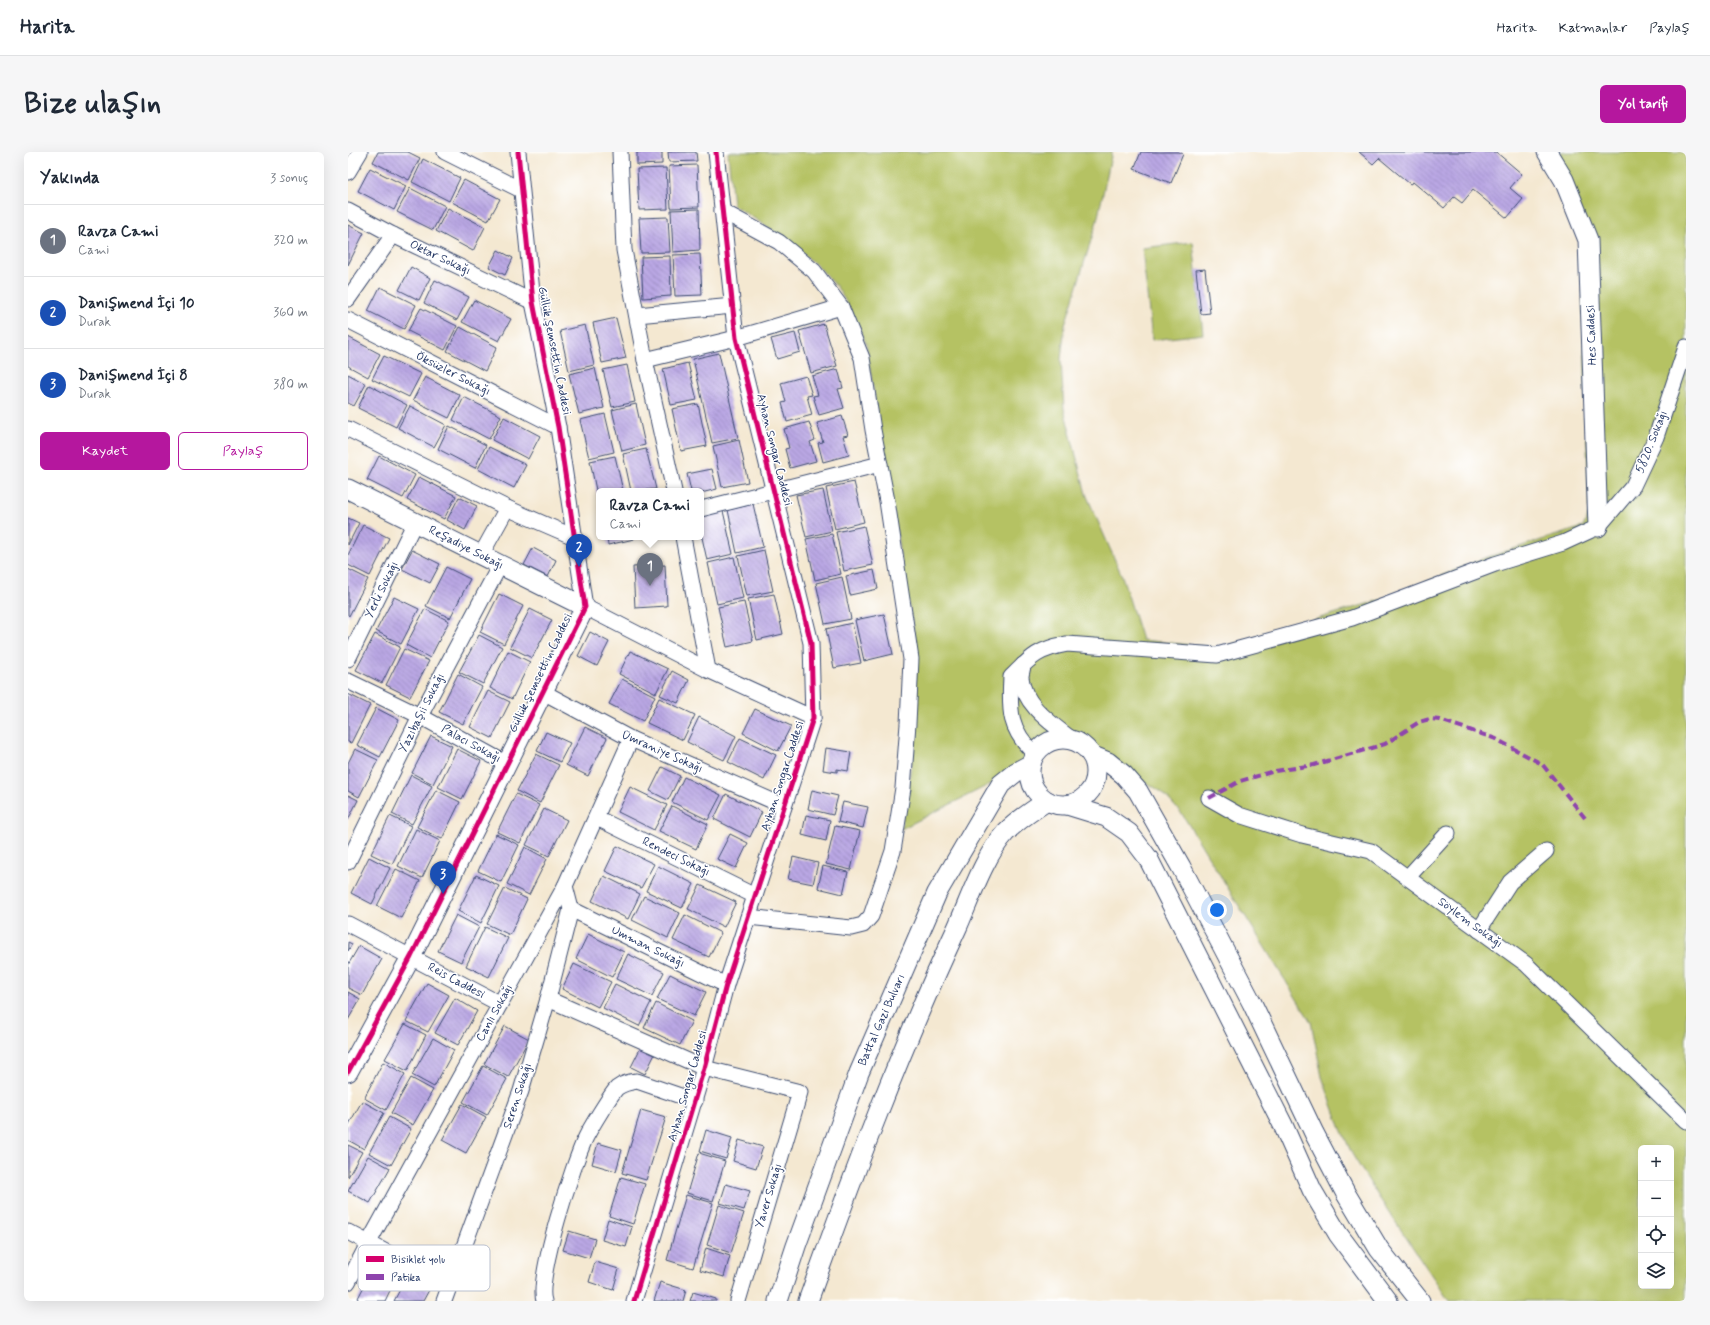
<!DOCTYPE html>
<html lang="tr">
<meta charset="utf-8">
<style>
body{margin:0;font-family:Mynerve,sans-serif;background:#f6f6f7;color:#1f2937}
.controls{position:absolute;right:12px;bottom:12px;display:grid;overflow:hidden;border-radius:6px;box-shadow:0 4px 16px #0002}
.controls button{width:36px;height:36px;display:grid;place-items:center;padding:0;border:0;border-bottom:1px solid #e0e1e3;background:#fff;color:#1f2937;font:20px sans-serif}
.you{position:absolute;left:869px;top:758px;width:14px;height:14px;margin:-10px;border:3px solid #fff;border-radius:50%;background:#1a73e8;box-shadow:0 0 0 6px #1a73e833}
.badge{display:grid;place-items:center;width:26px;height:26px;border-radius:50%;background:#b5179e;color:#fff;font-size:13px;font-weight:700}
.pin{position:absolute;translate:-50% -33px;filter:drop-shadow(0 1px 2px #0008)}
.pin::after{content:'';position:absolute;top:21px;width:14px;height:12px;background:inherit;clip-path:polygon(0 0,100% 0,50% 100%)}
.popup{position:absolute;left:248px;top:336px;width:108px;height:52px;box-sizing:border-box;display:grid;place-content:center;border-radius:6px;background:#fff;filter:drop-shadow(0 1px 3px #0005);font-size:13px;white-space:nowrap;color:#747a83}
.popup b{font-size:15px;color:#1f2937}
.popup::after{content:'';position:absolute;left:50%;top:100%;margin-left:-8px;border:8px solid transparent;border-top-color:#fff}
.list{margin:0;padding:0;list-style:none}
h2{display:flex;justify-content:space-between;align-items:center;height:52px;margin:0;padding:0 16px;font-size:17px}
h2 small{font-size:13px;font-weight:400;color:#747a83}
.list li{display:grid;grid-template-columns:26px 1fr auto;gap:12px;align-items:center;box-sizing:border-box;height:72px;padding:0 16px;border-top:1px solid #e0e1e3}
.list b{display:block;font-size:15px;white-space:nowrap}
.list p{margin:0;font-size:13px;white-space:nowrap;color:#747a83}
.list em{font-size:13px;font-style:normal;color:#747a83}
.actions{display:flex;gap:8px;padding:12px 16px}
.actions a{flex:1;padding:9px 0;border:1px solid #b5179e;border-radius:6px;text-align:center;font-size:14px;color:#b5179e}
.actions .main{background:#b5179e;color:#fff}
.icon{flex:none;width:22px;height:22px;fill:none;stroke:currentColor;stroke-width:2;stroke-linecap:round;stroke-linejoin:round}
.map{position:relative;flex:none;width:1338px;height:1149px;overflow:hidden;border-radius:6px}
header{display:flex;align-items:center;gap:24px;box-sizing:border-box;height:56px;padding:0 20px;background:#fff;border-bottom:1px solid #e0e1e3}
header strong{font-size:19px}
nav{display:flex;gap:22px;margin-inline-start:auto;font-size:14px}
.intro{display:flex;align-items:center;justify-content:space-between;box-sizing:border-box;height:96px;padding:0 24px}
h1{margin:0;font-size:28px}
.button{padding:10px 18px;border-radius:6px;background:#b5179e;color:#fff;font-size:14px;font-weight:700}
main{display:flex;gap:24px;padding:0 24px}
aside{flex:1;background:#fff;border-radius:6px;box-shadow:0 4px 16px #0002}
.map>svg:first-child{display:block}
</style>
<header>
<strong>Harita</strong>
<nav><a>Harita</a><a>Katmanlar</a><a>Paylaş</a></nav>
</header>
<div class="intro"><h1>Bize ulaşın</h1><a class="button">Yol tarifi</a></div>
<main>
<aside>
<h2>Yakında<small>3 sonuç</small></h2>
<ul class="list">
<li><span class="badge" style="background:#6b7280">1</span><div><b>Ravza Cami</b><p>Cami</p></div><em>320 m</em></li>
<li><span class="badge" style="background:#1a4fb4">2</span><div><b>Danişmend İçi 10</b><p>Durak</p></div><em>360 m</em></li>
<li><span class="badge" style="background:#1a4fb4">3</span><div><b>Danişmend İçi 8</b><p>Durak</p></div><em>380 m</em></li>
</ul>
<div class="actions"><a class="main">Kaydet</a><a>Paylaş</a></div>
</aside>
<div class="map">
<svg width="1338" height="1149" viewBox="0 0 1338 1149">
<defs>
<pattern id="building-back-hatch" width="6" height="6" patternUnits="userSpaceOnUse"><rect width="6" height="6" fill="#baa7e4"/><path d="M-1 5l2 2M0 0l6 6M5-1l2 2" fill="none" stroke="#9688bc"/></pattern>
</defs>
<rect width="100%" height="100%" fill="#fff"/>
<filter id="ink" filterUnits="userSpaceOnUse"><feTurbulence type="fractalNoise" baseFrequency=".025" numOctaves="2"/><feDisplacementMap in="SourceGraphic" scale="8" xChannelSelector="R" yChannelSelector="G"/><feConvolveMatrix kernelMatrix="1 2 1 2 8 2 1 2 1" color-interpolation-filters="sRGB"/></filter>
<filter id="wash" filterUnits="userSpaceOnUse"><feTurbulence type="fractalNoise" baseFrequency=".012" numOctaves="4" result="noise"/><feDisplacementMap in="SourceGraphic" scale="16" xChannelSelector="R" yChannelSelector="G"/><feGaussianBlur stdDeviation="0.9" result="paint"/><feColorMatrix in="noise" values="0 0 0 0 0 0 0 0 0 0 0 0 0 0 0 0 0 1.4 0 .05"/><feComposite in="paint" operator="in"/></filter>
<g filter="url(#wash)">
<rect width="100%" height="100%" fill="#f4e8d1"/>
<g fill="#b5c263" stroke="#687860" fill-rule="evenodd">
<path d="M380,0H764L749,69L717,173L713,207L714,225L716,257L738,342L774,424L794,488L872,496L1042,445L1136,406L1235,375L1241,361L1233,86L1226,67L1191,0H1338V1149H1101L1032,1047L1004,1002L993,977L974,925L963,870L834,662L815,641L803,633L779,623L730,588L553,677L565,602L568,561L567,484L559,445L518,192L512,177L498,150L489,135L471,115L434,84L385,53ZM1293,996H1323V1134H1293Z"/>
<polygon points="845,90 855,182 804,188 794,96"/>
</g>
<g id="blocks">
<g fill="url(#building-back-hatch)">
<polygon points="30,0 60,0 72,6 61,28 25,10"/>
<polygon points="289,0 314,0 314,12 289,13"/>
<polygon points="320,0 348,0 349,9 321,10"/>
<polygon points="793,0 831,0 835,2 823,31 786,17"/>
<polygon points="1011,0 1148,0 1174,22 1162,36 1175,47 1159,66 1125,38 1114,51 1106,45 1096,56 1065,30 1062,32 1031,6 1025,12"/>
<polygon points="75,7 112,26 101,49 64,30"/>
<polygon points="349,13 351,55 323,56 321,14"/>
<polygon points="22,16 58,34 46,58 10,39"/>
<polygon points="318,16 320,57 291,58 289,17"/>
<polygon points="116,28 152,47 140,69 104,50"/>
<polygon points="62,36 97,54 85,78 49,60"/>
<polygon points="100,56 137,75 125,99 88,79"/>
<polygon points="351,57 352,98 325,100 323,58"/>
<polygon points="320,65 322,100 293,101 291,66"/>
<polygon points="0,73 16,81 0,113"/>
<polygon points="150,98 165,106 157,123 141,115"/>
<polygon points="352,102 354,143 327,144 325,103"/>
<polygon points="322,104 323,144 295,146 293,105"/>
<polygon points="63,115 82,126 71,148 51,138"/>
<polygon points="857,117 862,161 853,162 848,118"/>
<polygon points="87,128 121,145 109,168 76,151"/>
<polygon points="32,135 68,153 56,177 20,159"/>
<polygon points="126,148 163,167 151,189 114,170"/>
<polygon points="73,156 109,174 97,198 60,179"/>
<polygon points="268,166 278,206 254,211 245,171"/>
<polygon points="476,172 489,214 463,221 451,179"/>
<polygon points="237,173 246,213 221,219 212,179"/>
<polygon points="112,175 149,195 137,219 99,199"/>
<polygon points="447,181 452,200 429,207 423,187"/>
<polygon points="0,185 32,202 20,225 0,214"/>
<polygon points="371,201 390,286 364,291 345,207"/>
<polygon points="36,204 73,222 61,245 24,227"/>
<polygon points="340,211 349,248 323,253 315,217"/>
<polygon points="279,213 287,250 264,255 255,218"/>
<polygon points="247,216 256,256 231,262 221,222"/>
<polygon points="490,217 495,236 490,237 496,256 471,263 465,244 470,243 464,224"/>
<polygon points="0,222 18,232 6,254 0,251"/>
<polygon points="458,224 464,243 459,244 464,263 439,270 434,251 438,250 433,231"/>
<polygon points="77,225 112,243 101,266 65,248"/>
<polygon points="21,233 59,253 48,275 10,256"/>
<polygon points="116,245 153,264 141,287 105,268"/>
<polygon points="288,252 297,293 274,299 264,258"/>
<polygon points="350,252 359,294 333,299 324,257"/>
<polygon points="62,254 98,273 86,295 50,276"/>
<polygon points="257,262 266,300 241,306 232,268"/>
<polygon points="494,264 500,283 495,284 501,303 475,310 470,291 475,290 469,271"/>
<polygon points="156,265 192,284 180,307 144,288"/>
<polygon points="461,270 467,288 462,290 468,309 442,316 437,297 441,296 436,277"/>
<polygon points="101,274 138,293 127,316 90,297"/>
<polygon points="391,288 400,330 374,335 365,294"/>
<polygon points="141,295 178,313 166,336 130,317"/>
<polygon points="298,297 308,337 283,339 275,302"/>
<polygon points="31,304 67,323 55,346 19,328"/>
<polygon points="267,304 275,339 251,339 250,348 242,309"/>
<polygon points="364,317 369,337 353,341 353,339 343,339 339,322"/>
<polygon points="71,325 108,344 96,367 59,348"/>
<polygon points="506,330 516,370 487,377 478,336"/>
<polygon points="475,338 484,379 458,385 448,343"/>
<polygon points="111,345 129,354 117,378 99,368"/>
<polygon points="405,352 415,395 389,401 380,358"/>
<polygon points="375,359 385,402 359,408 353,381 353,364"/>
<polygon points="0,366 11,371 0,393"/>
<polygon points="15,373 41,386 22,424 0,413 0,403"/>
<polygon points="516,374 525,413 496,419 488,380"/>
<polygon points="484,382 493,422 467,428 458,387"/>
<polygon points="259,385 286,385 286,387 260,393"/>
<polygon points="185,396 208,408 200,425 176,413"/>
<polygon points="64,398 92,412 82,431 54,417"/>
<polygon points="416,398 425,439 399,444 390,404"/>
<polygon points="386,405 395,446 369,452 360,411"/>
<polygon points="317,413 319,454 287,456 285,415"/>
<polygon points="98,415 122,427 102,466 78,454"/>
<polygon points="0,417 20,427 1,464 0,463"/>
<polygon points="526,418 530,437 502,443 498,424"/>
<polygon points="494,425 503,467 477,472 468,431"/>
<polygon points="151,442 175,454 156,492 132,480"/>
<polygon points="426,442 435,482 409,488 400,447"/>
<polygon points="46,445 71,457 53,492 28,479"/>
<polygon points="396,450 405,489 379,495 370,455"/>
<polygon points="77,457 101,469 82,506 58,493"/>
<polygon points="182,457 204,468 184,506 162,495"/>
<polygon points="536,462 545,502 516,509 507,468"/>
<polygon points="504,471 513,511 486,516 478,477"/>
<polygon points="242,480 261,490 249,514 230,504"/>
<polygon points="27,482 52,495 34,531 8,518"/>
<polygon points="131,483 154,495 135,532 111,520"/>
<polygon points="56,497 81,509 62,545 38,533"/>
<polygon points="160,499 182,510 164,547 142,536"/>
<polygon points="282,499 320,517 308,541 271,522"/>
<polygon points="324,519 341,528 330,551 312,543"/>
<polygon points="110,522 134,535 115,572 91,560"/>
<polygon points="274,527 307,544 295,569 261,552"/>
<polygon points="140,539 162,550 144,586 122,575"/>
<polygon points="0,542 22,553 3,591 0,590"/>
<polygon points="311,546 347,563 335,588 299,571"/>
<polygon points="28,556 51,568 32,605 9,593"/>
<polygon points="407,557 443,574 430,599 395,581"/>
<polygon points="351,565 388,584 376,608 339,590"/>
<polygon points="237,575 259,586 240,624 218,613"/>
<polygon points="198,580 222,591 212,610 189,599"/>
<polygon points="83,584 104,594 85,632 64,621"/>
<polygon points="392,586 428,603 416,628 380,610"/>
<polygon points="478,596 503,600 500,619 489,617 489,620 475,618"/>
<polygon points="7,597 30,608 11,645 0,639 0,611"/>
<polygon points="109,597 133,609 114,647 90,635"/>
<polygon points="188,602 211,613 192,651 169,639"/>
<polygon points="314,615 332,624 320,648 302,639"/>
<polygon points="63,623 84,634 64,672 44,662"/>
<polygon points="336,625 373,643 360,668 324,650"/>
<polygon points="282,635 319,653 306,678 270,660"/>
<polygon points="88,638 112,650 94,687 69,675"/>
<polygon points="464,638 490,644 485,663 460,657"/>
<polygon points="168,642 191,653 172,691 149,680"/>
<polygon points="378,642 414,660 402,685 366,667"/>
<polygon points="0,643 10,648 0,668"/>
<polygon points="495,650 520,655 515,676 490,670"/>
<polygon points="324,654 360,672 348,697 311,679"/>
<polygon points="196,657 219,668 201,704 178,693"/>
<polygon points="458,663 482,668 478,689 454,683"/>
<polygon points="42,664 63,674 44,712 23,702"/>
<polygon points="487,674 512,679 503,718 478,712"/>
<polygon points="68,677 92,689 74,726 50,714"/>
<polygon points="148,682 171,693 153,730 130,719"/>
<polygon points="382,682 400,691 388,716 369,707"/>
<polygon points="269,694 306,712 293,736 257,719"/>
<polygon points="177,695 199,707 181,743 159,732"/>
<polygon points="21,705 42,716 24,752 3,741"/>
<polygon points="445,705 470,711 465,732 440,727"/>
<polygon points="310,714 346,732 334,756 298,739"/>
<polygon points="475,714 500,720 495,742 470,736"/>
<polygon points="48,717 72,729 53,766 29,754"/>
<polygon points="128,723 151,734 133,771 110,759"/>
<polygon points="256,724 292,742 280,767 244,749"/>
<polygon points="352,733 388,750 376,775 340,757"/>
<polygon points="157,736 179,747 162,783 139,772"/>
<polygon points="296,744 332,761 320,786 284,768"/>
<polygon points="108,763 131,775 113,810 90,799"/>
<polygon points="337,763 373,781 361,805 325,788"/>
<polygon points="137,775 160,786 141,825 118,814"/>
<polygon points="240,782 276,800 264,825 228,807"/>
<polygon points="0,790 4,792 0,799"/>
<polygon points="11,794 34,807 14,843 0,836 0,813"/>
<polygon points="280,802 316,820 304,844 268,827"/>
<polygon points="226,812 263,830 250,855 214,837"/>
<polygon points="322,822 358,840 346,864 309,847"/>
<polygon points="79,831 101,843 80,880 58,869"/>
<polygon points="267,832 303,850 291,874 255,856"/>
<polygon points="0,840 12,847 0,868"/>
<polygon points="107,846 129,859 110,893 87,881"/>
<polygon points="308,851 344,869 332,893 296,876"/>
<polygon points="57,872 78,883 59,919 37,907"/>
<polygon points="157,874 181,887 160,925 136,912"/>
<polygon points="85,886 106,898 86,935 64,923"/>
<polygon points="293,895 307,902 297,922 283,915"/>
<polygon points="35,910 57,922 38,958 16,946"/>
<polygon points="135,914 159,927 139,963 115,950"/>
<polygon points="63,926 85,938 65,973 43,961"/>
<polygon points="14,949 36,961 16,997 0,988 0,974"/>
<polygon points="114,952 138,965 118,1001 94,988"/>
<polygon points="293,958 318,965 298,1028 274,1021"/>
<polygon points="41,965 63,977 43,1013 21,1001"/>
<polygon points="358,978 384,986 378,1007 352,999"/>
<polygon points="391,988 415,995 408,1016 385,1009"/>
<polygon points="250,991 274,998 268,1019 244,1012"/>
<polygon points="0,993 14,1000 0,1025"/>
<polygon points="351,1001 377,1009 365,1049 339,1041"/>
<polygon points="20,1004 42,1016 22,1051 0,1039"/>
<polygon points="273,1025 297,1032 285,1072 261,1064"/>
<polygon points="378,1032 402,1039 396,1058 372,1051"/>
<polygon points="338,1043 365,1051 345,1116 319,1108"/>
<polygon points="371,1053 396,1061 383,1101 359,1093"/>
<polygon points="260,1067 284,1075 278,1095 254,1088"/>
<polygon points="221,1079 247,1087 241,1106 215,1098"/>
<polygon points="358,1096 382,1104 376,1125 352,1118"/>
<polygon points="247,1110 271,1117 265,1138 241,1130"/>
<polygon points="28,1111 50,1122 37,1149 12,1149 9,1148"/>
<polygon points="58,1126 81,1138 75,1149 46,1149"/>
<polygon points="312,1130 338,1138 335,1149 306,1149"/>
<polygon points="345,1140 368,1147 368,1149 342,1149"/>
</g>
</g>
</g>
<g filter="url(#ink)">
<use href="#blocks" fill-opacity="0" stroke="#3c4b6f" stroke-width="1"/>
<g fill="none" stroke-linecap="round" stroke-linejoin="round">
<defs>
<g id="minor">
<polyline points="97,0 173,38"/>
<polyline points="170,0 185,150 210,275 237,455 360,518 465,566"/>
<polyline points="272,0 276,98 297,208 326,339"/>
<polyline points="0,20 12,0"/>
<polyline points="0,59 45,83 185,150"/>
<polyline points="374,59 431,90 466,119 493,155 514,206 525,278 539,349 563,507 560,572 555,636 545,699 523,764 515,773 503,776 400,765"/>
<polyline points="0,147 45,83"/>
<polyline points="289,163 385,154"/>
<polyline points="0,168 210,275"/>
<polyline points="297,208 388,186 493,155"/>
<polyline points="0,277 159,356 226,385"/>
<polyline points="353,357 532,312"/>
<polyline points="335,385 360,518"/>
<polyline points="133,403 159,356"/>
<polyline points="0,507 67,370"/>
<path d="M675,513C675,517 673,521 673,525C675,554 706,573 726,589"/>
<polyline points="0,529 72,564 159,612"/>
<polyline points="195,540 283,587 436,654"/>
<path d="M687,602C661,578 661,559 663,525C683,505 690,497 719,492L869,503L1004,466L1147,412L1215,391L1250,375L1285,334L1308,285L1338,195"/>
<polyline points="861,646 891,663 954,683 1023,699 1178,812 1338,969"/>
<polyline points="249,666 407,744"/>
<polyline points="0,710 72,564 152,413"/>
<polyline points="1060,725 1100,681"/>
<polyline points="223,757 378,833"/>
<polyline points="0,772 152,852"/>
<polyline points="1131,778 1162,730 1198,699"/>
<polyline points="200,847 356,916 452,940 390,1149"/>
<polyline points="0,1080 102,1134"/>
<polyline points="0,1130 21,1090 217,734 283,587"/>
<polyline points="96,1149 173,939 200,847 223,757 217,734"/>
<path d="M196,1149C188,1126 226,1009 238,985C243,975 263,942 269,936C275,931 282,930 289,929L347,949"/>
<polyline points="286,1149 356,916 378,833 465,566 463,491 388,186 368,0"/>
</g>
<g id="tertiary">
<polyline points="1199,0 1216,28 1240,88 1250,375"/>
<polyline points="0,337 237,455 63,805 0,920"/>
<circle cx="715" cy="620" r="33"/>
<polyline points="743,603 760,610 776,623 790,639 833,715 904,851 966,981 998,1042 1031,1097 1072,1149"/>
<polyline points="719,653 758,665 781,681 800,706 935,973 964,1038 990,1082 1040,1149"/>
<polyline points="430,1149 448,1094 511,921 589,741 653,632 668,620 683,612"/>
<path d="M460,1149C505,1023 552,898 609,776C622,747 636,704 658,680C670,668 685,658 699,649"/>
</g>
</defs>
<use href="#minor" stroke="#3c4b6f" stroke-width="17"/>
<use href="#tertiary" stroke="#3c4b6f" stroke-width="21"/>
<use href="#minor" stroke="#fff" stroke-width="15"/>
<use href="#tertiary" stroke="#fff" stroke-width="19"/>
<polyline stroke="#8e44ad" stroke-width="4" stroke-dasharray="8 4" stroke-linecap="butt" points="861,646 892,629 927,619 966,613 1037,592 1071,570 1082,567 1092,568 1148,587 1194,612 1237,666"/>
<defs>
<g id="cycleway">
<polyline points="0,920 63,805 237,455 210,275 185,150 170,0"/>
<polyline points="286,1149 356,916 378,833 465,566 463,491 388,186 368,0"/>
</g>
</defs>
<use href="#cycleway" stroke="#fff" stroke-width="8"/>
<use href="#cycleway" stroke="#d6006c" stroke-width="5"/>
</g>
</g>
<g text-anchor="middle" dominant-baseline="central" stroke-width="3" stroke-linejoin="round" paint-order="stroke">
<g font-size="12" fill="#1b2f5e" stroke="#fff">
<text transform="translate(92 106) rotate(25)">Oktar Sokağı</text>
<text transform="translate(1244 183) rotate(-92)">Hes Caddesi</text>
<text transform="translate(206 199) rotate(79)">Güllük Şemsettin Caddesi</text>
<text transform="translate(105 222) rotate(27)">Öksüzler Sokağı</text>
<text transform="translate(1304 290) rotate(-68)">5820. Sokağı</text>
<text transform="translate(426 298) rotate(76)">Ayhan Songar Caddesi</text>
<text transform="translate(118 396) rotate(27)">Reşadiye Sokağı</text>
<text transform="translate(34 438) rotate(-64)">Yerli Sokağı</text>
<text transform="translate(193 521) rotate(-64)">Güllük Şemsettin Caddesi</text>
<text transform="translate(74 561) rotate(-63)">Yazıbaşıi Sokağı</text>
<text transform="translate(123 592) rotate(29)">Palacı Sokağı</text>
<text transform="translate(314 600) rotate(24)">Ümraniye Sokağı</text>
<text transform="translate(435 624) rotate(-72)">Ayhan Songar Caddesi</text>
<text transform="translate(328 705) rotate(26)">Rendeci Sokağı</text>
<text transform="translate(1122 771) rotate(36)">Söylem Sokağı</text>
<text transform="translate(300 795) rotate(26)">Umman Sokağı</text>
<text transform="translate(108 829) rotate(28)">Reis Caddesi</text>
<text transform="translate(147 861) rotate(-61)">Canlı Sokağı</text>
<text transform="translate(534 868) rotate(-66)">Battal Gazi Bulvarı</text>
<text transform="translate(340 934) rotate(-74)">Ayhan Songar Caddesi</text>
<text transform="translate(170 944) rotate(-72)">Seren Sokağı</text>
<text transform="translate(421 1044) rotate(-73)">Yaver Sokağı</text>
</g>
</g>
<rect x="10" y="1093" width="132" height="46" rx="6" fill="#fff" stroke="#bbc1cf" stroke-width="1"/>
<rect x="18" y="1104" width="18" height="6" fill="#d6006c"/>
<rect x="18" y="1122" width="18" height="6" fill="#8e44ad"/>
<g font-size="11" fill="#1b2f5e">
<text x="43" y="1111">Bisiklet yolu</text>
<text x="43" y="1129">Patika</text>
</g>
</svg>
<div class="controls">
<button>+</button>
<button>−</button>
<button><svg class="icon" aria-label="locate" viewBox="0 0 24 24"><circle cx="12" cy="12" r="6"/><path d="M12 2v4M12 18v4M2 12h4M18 12h4"/></svg></button>
<button><svg class="icon" aria-label="layers" viewBox="0 0 24 24"><path d="M12 4l9 5-9 5-9-5zM3 14l9 5 9-5"/></svg></button>
</div>
<div class="you"></div>
<div class="pin badge" style="left:302px;top:434px;background:#6b7280">1</div>
<div class="popup"><b>Ravza Cami</b>Cami</div>
<div class="pin badge" style="left:231px;top:415px;background:#1a4fb4">2</div>
<div class="pin badge" style="left:95px;top:742px;background:#1a4fb4">3</div>
</div>
</main>
